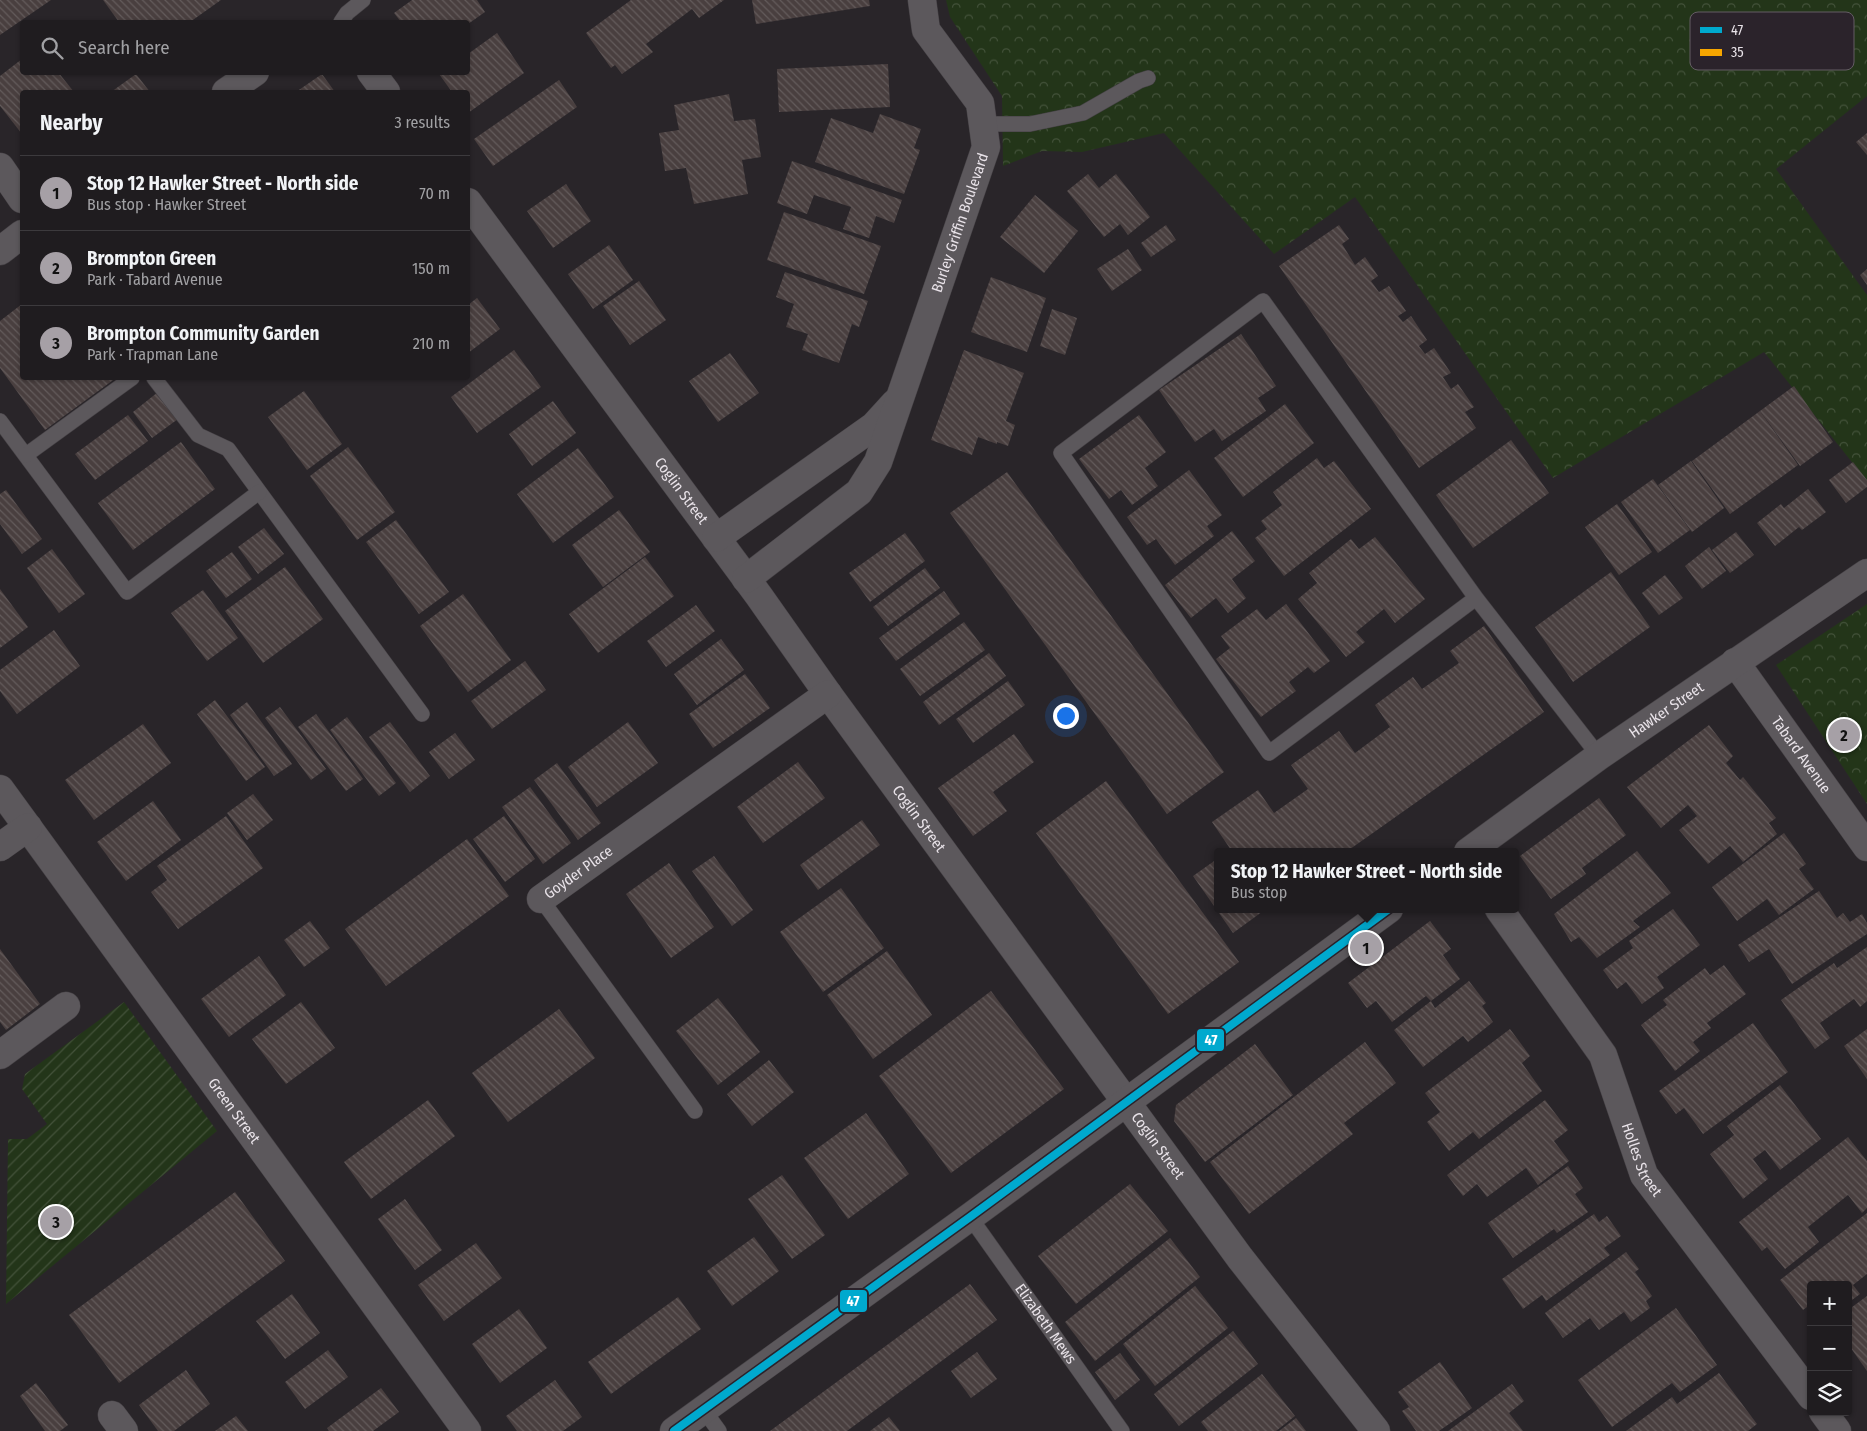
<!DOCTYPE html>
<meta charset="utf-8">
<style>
body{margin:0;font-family:"Fira Sans Condensed",sans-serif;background:#2c292c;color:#f1f3f6}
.controls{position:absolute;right:15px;bottom:15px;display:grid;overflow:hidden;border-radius:5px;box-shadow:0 1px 4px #0004}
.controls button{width:45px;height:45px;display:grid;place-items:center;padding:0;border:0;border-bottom:1px solid #3c3a3d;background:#1f1c1f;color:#f1f3f6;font:25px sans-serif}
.you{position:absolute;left:1065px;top:715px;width:18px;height:18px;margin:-12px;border:4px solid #fff;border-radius:50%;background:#1a73e8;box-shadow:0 0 0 8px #1a73e833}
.badge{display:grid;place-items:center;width:32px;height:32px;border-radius:50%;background:#a6a0a6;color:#111;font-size:16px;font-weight:700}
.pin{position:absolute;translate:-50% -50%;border:2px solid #fff;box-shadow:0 1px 5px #0006}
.popup{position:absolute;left:1214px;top:848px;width:305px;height:65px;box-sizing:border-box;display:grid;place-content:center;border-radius:5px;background:#1f1c1f;filter:drop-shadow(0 1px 4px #0005);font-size:16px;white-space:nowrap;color:#a1a1a4}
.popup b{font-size:19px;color:#f1f3f6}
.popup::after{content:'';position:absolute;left:50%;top:100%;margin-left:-10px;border:10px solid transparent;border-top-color:#1f1c1f}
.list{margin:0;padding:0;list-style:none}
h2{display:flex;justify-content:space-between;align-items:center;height:65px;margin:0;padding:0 20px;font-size:21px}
h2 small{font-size:16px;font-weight:400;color:#a1a1a4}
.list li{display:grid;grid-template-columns:32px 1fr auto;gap:15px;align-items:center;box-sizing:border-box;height:75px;padding:0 20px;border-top:1px solid #3c3a3d}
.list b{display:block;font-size:19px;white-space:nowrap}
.list p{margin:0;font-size:16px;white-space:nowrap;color:#a1a1a4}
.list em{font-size:16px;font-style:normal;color:#a1a1a4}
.icon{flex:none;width:28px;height:28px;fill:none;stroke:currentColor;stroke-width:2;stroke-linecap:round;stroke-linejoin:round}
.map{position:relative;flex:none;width:1867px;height:1431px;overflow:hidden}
.search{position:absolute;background:#1f1c1f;box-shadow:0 1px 4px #0004;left:20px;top:20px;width:450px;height:55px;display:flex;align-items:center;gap:12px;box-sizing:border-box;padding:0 18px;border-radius:5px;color:#a1a1a4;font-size:19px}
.panel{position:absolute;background:#1f1c1f;box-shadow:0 1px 4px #0004;left:20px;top:90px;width:450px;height:290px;border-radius:5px}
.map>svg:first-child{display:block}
</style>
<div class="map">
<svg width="1867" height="1431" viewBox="0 0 1867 1431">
<defs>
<pattern id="forest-crowns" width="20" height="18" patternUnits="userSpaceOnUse" patternTransform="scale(1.25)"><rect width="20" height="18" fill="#233519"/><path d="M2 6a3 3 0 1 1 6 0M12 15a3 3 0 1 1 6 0" fill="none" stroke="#43523a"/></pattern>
<pattern id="garden-furrows" width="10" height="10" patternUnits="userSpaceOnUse" patternTransform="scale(1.25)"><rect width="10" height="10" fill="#233519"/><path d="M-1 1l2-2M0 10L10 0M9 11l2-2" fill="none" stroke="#43523a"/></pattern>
<pattern id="building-back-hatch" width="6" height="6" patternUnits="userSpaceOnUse" patternTransform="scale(1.25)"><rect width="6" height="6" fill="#493f3f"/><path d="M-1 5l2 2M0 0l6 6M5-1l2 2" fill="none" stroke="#635b5b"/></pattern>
</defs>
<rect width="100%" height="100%" fill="#292529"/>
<g fill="url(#forest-crowns)">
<polygon points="946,0 1867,0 1867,96 1776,169 1867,295 1867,481 1764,352 1553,478 1355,197 1274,254 1164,133 1082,152 1042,151 1003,166 1002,96 950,17"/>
<polygon points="1867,604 1867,804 1776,665"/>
</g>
<polygon fill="url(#garden-furrows)" points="124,1002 217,1131 6,1304 8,1139 27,1139 47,1124 22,1089 25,1074"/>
<g fill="url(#building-back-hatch)">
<polygon points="0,0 51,0 0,35"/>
<polygon points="103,0 221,0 190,22 119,22"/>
<polygon points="412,0 477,0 485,12 468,24 468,22 401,22 394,13"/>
<polygon points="631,0 724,0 699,18 692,9 646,44 653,52 622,74 615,65 611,68 586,33"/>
<polygon points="752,0 869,0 870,6 756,24"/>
<polygon points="497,33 524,73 468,113 468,92 452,92 439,74 468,72 468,54"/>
<polygon points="22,59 22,72 58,72 74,92 22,92 22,134 0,106 0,76"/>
<polygon points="888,64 890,107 779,112 777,69"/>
<polygon points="136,74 150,92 111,92"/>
<polygon points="322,74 335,92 296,92"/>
<polygon points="559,80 577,107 493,166 474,139"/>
<polygon points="729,94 734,121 755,119 761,157 742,160 748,194 694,204 686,168 665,171 659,133 679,130 674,105"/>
<polygon points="880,114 921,129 914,148 920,150 904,194 815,162 831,118 873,133"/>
<polygon points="1867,133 1867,155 1856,142"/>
<polygon points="792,161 902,200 894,223 876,216 869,238 843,229 851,207 814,195 807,214 777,203"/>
<polygon points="1088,174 1099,188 1116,174 1150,217 1128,235 1120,224 1104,237 1067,191"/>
<polygon points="566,184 591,221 553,248 527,211"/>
<polygon points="1035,195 1078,231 1044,273 1000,237"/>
<polygon points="784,212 881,246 864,294 767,260"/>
<polygon points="1166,225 1176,240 1151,257 1141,243"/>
<polygon points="1339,225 1349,239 1342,244 1355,265 1365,257 1378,276 1371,281 1379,292 1389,286 1406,311 1398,316 1403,322 1411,316 1427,340 1419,346 1425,354 1434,348 1451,373 1443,377 1451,389 1458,384 1474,407 1465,412 1476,428 1419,468 1279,266"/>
<polygon points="609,245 633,280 593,309 568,274"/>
<polygon points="1128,249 1142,270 1112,291 1097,269"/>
<polygon points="1867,269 1867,285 1860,275"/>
<polygon points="785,272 868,301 859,327 852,324 839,363 802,350 808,334 786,327 794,304 776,297"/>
<polygon points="991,277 1046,298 1027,352 971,332"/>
<polygon points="639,281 666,320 630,345 603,306"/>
<polygon points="477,298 500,329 468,353 468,305"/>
<polygon points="22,304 22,378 116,378 45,430 0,368 0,321"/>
<polygon points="1052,309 1077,318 1065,355 1040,346"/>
<polygon points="1241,334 1276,386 1258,398 1266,411 1222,441 1214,429 1195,442 1159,390"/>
<polygon points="514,350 541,387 477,433 451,397"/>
<polygon points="964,350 1024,373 1006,421 1015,425 1008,446 997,442 997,444 978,437 972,455 931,440"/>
<polygon points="730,353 759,393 718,422 689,381"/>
<polygon points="1794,386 1833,442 1800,466 1760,411"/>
<polygon points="304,391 342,444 307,470 268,417"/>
<polygon points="158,392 178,419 152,438 133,412"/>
<polygon points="553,401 576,433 532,466 509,434"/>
<polygon points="1285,404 1314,443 1243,497 1214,458"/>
<polygon points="1760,411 1798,465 1730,514 1692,461"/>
<polygon points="128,415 148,441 95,480 75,454"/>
<polygon points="1139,415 1166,452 1145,468 1158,486 1132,505 1121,490 1109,499 1079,459"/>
<polygon points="1511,440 1549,493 1473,548 1436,495"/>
<polygon points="181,442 215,489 133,550 98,503"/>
<polygon points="348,447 395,512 357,540 310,476"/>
<polygon points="578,448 614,497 553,543 517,494"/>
<polygon points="1317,458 1324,468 1334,461 1371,509 1284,576 1255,538 1267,529 1261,521 1282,505 1273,492"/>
<polygon points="1691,461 1724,508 1692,532 1658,485"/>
<polygon points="1853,462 1867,480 1867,487 1846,503 1829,480"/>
<polygon points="1189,470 1222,515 1207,526 1214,536 1175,565 1156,539 1147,545 1127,517"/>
<polygon points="1007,472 1224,772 1167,814 950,513"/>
<polygon points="1653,479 1690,530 1658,553 1621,502"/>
<polygon points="1808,489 1826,512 1802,530 1799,527 1775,546 1757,523 1781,504 1784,508"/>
<polygon points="6,490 42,539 22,554 0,524 0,494"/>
<polygon points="1617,504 1652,552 1619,575 1585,527"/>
<polygon points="619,510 650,552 603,587 572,545"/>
<polygon points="396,520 449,592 419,614 366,542"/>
<polygon points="264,528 284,554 258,574 238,547"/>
<polygon points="1232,531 1255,561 1232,579 1246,598 1228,613 1216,598 1191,618 1165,585"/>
<polygon points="1736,532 1754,555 1730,573 1712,550"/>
<polygon points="905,533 925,561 870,602 849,573"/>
<polygon points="1375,537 1425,599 1395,623 1384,609 1356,632 1365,642 1346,657 1298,599 1317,583 1309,573 1351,539 1359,549"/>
<polygon points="1709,547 1726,571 1702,589 1685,566"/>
<polygon points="52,549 85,594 59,613 27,568"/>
<polygon points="232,552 252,579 226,598 206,571"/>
<polygon points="645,557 674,596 598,653 569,614"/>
<polygon points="285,567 323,619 263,663 225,611"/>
<polygon points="925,568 940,588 888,626 873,607"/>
<polygon points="1611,572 1650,627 1573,682 1535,627"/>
<polygon points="1665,575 1683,598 1659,615 1642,593"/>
<polygon points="0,589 28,627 0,648"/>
<polygon points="203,590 238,638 207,661 171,613"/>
<polygon points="944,591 960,614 896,661 879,638"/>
<polygon points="463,594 511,660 468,692 420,626"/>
<polygon points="1286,604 1330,661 1314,673 1308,667 1289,682 1296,691 1261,717 1216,659 1230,648 1221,636 1257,609 1266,620"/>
<polygon points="696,605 715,631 666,667 647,641"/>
<polygon points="964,622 985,650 920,696 900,669"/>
<polygon points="1484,626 1544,712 1346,852 1228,852 1231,850 1212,822 1258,790 1274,813 1308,789 1291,765 1339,731 1355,753 1390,727 1375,705 1413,677 1422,689 1459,663 1450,651"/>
<polygon points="54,630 80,666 17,714 0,691 0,670"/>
<polygon points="721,639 744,670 697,705 674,674"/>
<polygon points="989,653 1006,676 939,725 923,702"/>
<polygon points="525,661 546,690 492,729 471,701"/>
<polygon points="745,674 770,708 713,748 689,714"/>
<polygon points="1008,681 1025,705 973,743 956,719"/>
<polygon points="215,700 265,767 246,781 197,714"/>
<polygon points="247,702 292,764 274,776 230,715"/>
<polygon points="280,707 326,769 311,780 265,718"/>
<polygon points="316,714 363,779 346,791 298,727"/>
<polygon points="347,717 396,783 379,796 330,730"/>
<polygon points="390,722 430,776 410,792 369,737"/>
<polygon points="628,722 658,763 597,807 568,767"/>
<polygon points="143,724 171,763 94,820 65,780"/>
<polygon points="1709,725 1733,756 1726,763 1740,780 1743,777 1776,818 1769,823 1777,834 1743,862 1730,846 1708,864 1679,830 1697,816 1688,805 1661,828 1627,787"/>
<polygon points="455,733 475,760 449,779 429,752"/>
<polygon points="1014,734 1034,762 993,792 1007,811 973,836 938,788"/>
<polygon points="798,762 825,798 763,843 737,807"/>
<polygon points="557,763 601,823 578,840 534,780"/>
<polygon points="1106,781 1239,962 1168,1014 1036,833"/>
<polygon points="530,787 571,843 543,864 502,807"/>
<polygon points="253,794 273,820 247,840 227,813"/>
<polygon points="1599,798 1626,835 1582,868 1586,874 1551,899 1520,856"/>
<polygon points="153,801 181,840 126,881 97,842"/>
<polygon points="226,816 263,868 178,929 151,892 167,880 157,866"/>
<polygon points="504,816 535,859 505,882 473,839"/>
<polygon points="862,820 880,845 818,890 800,865"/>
<polygon points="1784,833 1806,864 1799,869 1814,889 1779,915 1767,899 1737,921 1712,887"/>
<polygon points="467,839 509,896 386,986 345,929"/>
<polygon points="1637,851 1671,893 1633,921 1640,927 1597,958 1579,937 1571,942 1554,914"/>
<polygon points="714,856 753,910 732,926 692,871"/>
<polygon points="1217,859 1217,909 1266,909 1233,933 1193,876"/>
<polygon points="669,863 714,927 671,958 626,894"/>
<polygon points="841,888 884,948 823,992 780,932"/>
<polygon points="1819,891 1837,918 1843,913 1850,922 1862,914 1867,923 1867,934 1792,984 1769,949 1749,962 1738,945"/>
<polygon points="1673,909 1700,945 1657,977 1664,988 1642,1004 1626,982 1617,989 1603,970 1633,948 1629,941"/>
<polygon points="310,921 330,948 304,967 284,940"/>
<polygon points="1430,921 1451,949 1443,955 1460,979 1431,1001 1435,1008 1469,981 1486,1003 1482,1006 1493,1022 1468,1042 1463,1036 1423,1067 1394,1030 1431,1001 1426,996 1392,1022 1376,1001 1367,1008 1348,983"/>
<polygon points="1867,947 1867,1001 1860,1007 1854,999 1820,1023 1830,1038 1815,1049 1781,1000 1834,963 1837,968"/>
<polygon points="0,949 40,1004 6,1030 0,1022"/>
<polygon points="887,951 932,1015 873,1059 827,995"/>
<polygon points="259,956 286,995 229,1037 201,999"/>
<polygon points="1724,965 1746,994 1707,1023 1711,1028 1693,1042 1700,1051 1675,1071 1641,1025 1667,1005 1663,1000 1705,968 1710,975"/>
<polygon points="991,991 1064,1089 951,1173 879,1076"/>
<polygon points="718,998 760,1052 718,1085 676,1031"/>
<polygon points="301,1002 335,1048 286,1084 252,1039"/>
<polygon points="559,1009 595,1058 508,1122 472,1073"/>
<polygon points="1753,1023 1788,1072 1703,1134 1684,1108 1676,1114 1659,1091"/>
<polygon points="1510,1029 1530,1056 1522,1063 1542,1091 1479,1139 1473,1132 1449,1151 1427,1122 1440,1112 1425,1093"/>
<polygon points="1867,1029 1867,1079 1844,1046"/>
<polygon points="1365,1042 1396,1083 1344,1123 1353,1134 1249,1214 1210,1162"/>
<polygon points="1255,1044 1293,1095 1205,1162 1174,1121 1176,1105"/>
<polygon points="769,1060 794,1092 752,1126 727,1094"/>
<polygon points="1780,1085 1821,1139 1780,1170 1765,1150 1753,1159 1768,1179 1743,1199 1710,1154 1734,1135 1727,1126"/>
<polygon points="428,1100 455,1136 371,1199 344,1162"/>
<polygon points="1545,1100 1568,1130 1554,1141 1569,1161 1538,1185 1526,1168 1487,1197 1477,1184 1463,1196 1447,1175"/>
<polygon points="866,1113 909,1174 848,1219 804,1158"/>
<polygon points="1848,1137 1867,1161 1867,1208 1862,1213 1848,1195 1808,1227 1819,1242 1785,1269 1767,1247 1762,1251 1739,1222"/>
<polygon points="1568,1166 1583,1188 1575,1194 1588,1212 1557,1233 1554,1229 1513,1258 1488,1223"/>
<polygon points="782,1175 825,1235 792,1259 748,1199"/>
<polygon points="1130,1184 1168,1231 1076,1304 1038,1256"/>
<polygon points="235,1192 285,1261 119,1383 69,1315"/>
<polygon points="405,1199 442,1250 415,1270 378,1219"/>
<polygon points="1867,1213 1867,1274 1853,1285 1860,1294 1848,1303 1848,1285 1811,1285 1811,1304 1803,1310 1780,1280"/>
<polygon points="1594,1214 1599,1222 1607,1216 1621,1236 1604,1248 1610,1255 1546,1301 1542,1295 1523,1309 1502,1279"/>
<polygon points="754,1237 779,1271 732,1306 707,1271"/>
<polygon points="1170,1238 1200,1277 1095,1361 1065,1322"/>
<polygon points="476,1243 502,1278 444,1321 418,1285"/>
<polygon points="1626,1252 1639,1269 1635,1272 1652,1296 1646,1301 1650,1308 1631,1322 1624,1312 1599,1330 1590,1318 1563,1338 1545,1313"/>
<polygon points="970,1284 997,1320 847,1431 770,1431"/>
<polygon points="1195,1286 1228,1328 1155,1386 1123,1344"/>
<polygon points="292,1294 320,1333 285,1359 256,1321"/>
<polygon points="1867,1296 1867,1371 1848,1344 1848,1310"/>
<polygon points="678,1297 701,1329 611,1394 588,1362"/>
<polygon points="1676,1308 1717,1365 1680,1392 1672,1383 1612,1427 1578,1380"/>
<polygon points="519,1309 547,1348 500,1383 472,1344"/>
<polygon points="1233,1331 1258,1364 1179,1426 1154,1394"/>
<polygon points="328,1350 348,1377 305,1409 285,1382"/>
<polygon points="977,1352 997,1379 971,1398 951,1371"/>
<polygon points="1120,1353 1140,1380 1115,1400 1095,1372"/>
<polygon points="1440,1362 1472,1408 1439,1431 1416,1431 1402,1411 1409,1407 1398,1392"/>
<polygon points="186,1370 210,1404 174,1431 158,1431 139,1405"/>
<polygon points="1719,1373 1757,1424 1748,1431 1626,1431 1672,1397 1677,1404"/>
<polygon points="1262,1374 1295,1416 1276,1431 1208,1431 1201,1422"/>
<polygon points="555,1380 582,1417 563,1431 517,1431 506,1416"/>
<polygon points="36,1383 68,1425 60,1431 45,1431 20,1396"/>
<polygon points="1512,1384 1524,1401 1509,1413 1523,1431 1448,1431"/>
<polygon points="381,1388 399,1412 373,1431 329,1431 327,1428"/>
<polygon points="236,1416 248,1431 215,1431"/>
<polygon points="889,1417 900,1431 870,1431"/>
<polygon points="1296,1418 1306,1431 1279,1431"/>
</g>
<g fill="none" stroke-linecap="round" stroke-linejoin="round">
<defs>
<g id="service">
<polyline points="341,22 347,13 363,0"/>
<polyline points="983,124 1030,124 1083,113 1139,81 1148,78"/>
<polyline points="154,378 198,435 228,449 422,714"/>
<polyline points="0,421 127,592 259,492"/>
<polyline points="26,455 132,378"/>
<polyline points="1476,598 1269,753 1061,453 1263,301 1476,598 1599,756"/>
<polyline points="541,899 695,1111"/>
<path id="s1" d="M970,1217L1122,1431"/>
<polyline points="703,1409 719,1431"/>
</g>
<g id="minor">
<polyline points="371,72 386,92"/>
<polyline points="226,92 255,72"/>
<polyline points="0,167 22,199"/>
<path id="s2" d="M468,202L759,596L828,694L1240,1258L1376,1431"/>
<polyline points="0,251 22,234"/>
<polyline points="716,538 874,426 895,403"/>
<path id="s3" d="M746,579L859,492L878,462L986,147L980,103L926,30L922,0"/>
<path id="s4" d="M1735,662L1867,847"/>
<path id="s5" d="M0,789L467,1431"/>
<polyline points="0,847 28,827"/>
<path id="s6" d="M541,899L828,694"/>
<path id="s7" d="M1499,909L1603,1055L1644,1175L1811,1396"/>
<polyline points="0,1055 66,1006"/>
<polyline points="1823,1412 1837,1431"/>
<polyline points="112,1415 124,1431"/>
</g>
<g id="tertiary">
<path id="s8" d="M1468,852L1599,756L1867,573"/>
<polyline points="674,1431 970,1217 1389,909"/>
</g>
</defs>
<use href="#service" stroke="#454145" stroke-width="16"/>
<use href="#minor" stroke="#454145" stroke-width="29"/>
<use href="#tertiary" stroke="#454145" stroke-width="29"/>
<use href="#service" stroke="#5c585c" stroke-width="15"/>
<use href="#minor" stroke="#5c585c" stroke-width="28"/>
<use href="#tertiary" stroke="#5c585c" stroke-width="28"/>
<defs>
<polyline id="bus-1" points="674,1431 970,1217 1389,909"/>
</defs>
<use href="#bus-1" stroke="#2b232b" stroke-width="11"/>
<use href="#bus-1" stroke="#00a9ce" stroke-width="8"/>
</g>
<g text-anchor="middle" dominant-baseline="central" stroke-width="4" stroke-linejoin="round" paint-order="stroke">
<g font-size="15" fill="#e9e3e9" stroke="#2b232b">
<text stroke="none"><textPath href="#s3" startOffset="431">Burley Griffin Boulevard</textPath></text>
<text stroke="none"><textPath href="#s2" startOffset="359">Coglin Street</textPath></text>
<text stroke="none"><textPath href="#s8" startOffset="244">Hawker Street</textPath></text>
<text stroke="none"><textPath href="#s4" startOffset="114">Tabard Avenue</textPath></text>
<text stroke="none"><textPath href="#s2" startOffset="764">Coglin Street</textPath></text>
<text stroke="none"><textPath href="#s6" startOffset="46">Goyder Place</textPath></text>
<text stroke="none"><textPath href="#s5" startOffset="398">Green Street</textPath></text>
<text stroke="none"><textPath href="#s2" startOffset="1169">Coglin Street</textPath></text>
<text stroke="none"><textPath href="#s7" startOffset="291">Holles Street</textPath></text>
<text stroke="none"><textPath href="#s1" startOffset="131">Elizabeth Mews</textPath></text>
</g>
</g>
<rect x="1690" y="12" width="164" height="58" rx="8" fill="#2b232b" stroke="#645d64" stroke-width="1"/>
<rect x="1700" y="27" width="22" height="6" fill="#00a9ce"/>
<rect x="1700" y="49" width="22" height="7" fill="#f7a600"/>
<g font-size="14" fill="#e9e3e9">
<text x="1731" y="35">47</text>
<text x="1731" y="57">35</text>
</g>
<g stroke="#2b232b" stroke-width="2">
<rect x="1196" y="1028" width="29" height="24" rx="5" fill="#00a9ce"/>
<rect x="839" y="1289" width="29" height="24" rx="5" fill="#00a9ce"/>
</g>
<g font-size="14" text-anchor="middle" font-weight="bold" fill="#fff">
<text x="1211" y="1045">47</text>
<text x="853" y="1306">47</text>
</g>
</svg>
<div class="controls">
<button>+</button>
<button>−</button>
<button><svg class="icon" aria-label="layers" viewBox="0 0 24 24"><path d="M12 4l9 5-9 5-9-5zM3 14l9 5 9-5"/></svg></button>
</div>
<div class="you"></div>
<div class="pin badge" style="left:1366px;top:948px">1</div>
<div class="popup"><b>Stop 12 Hawker Street - North side</b>Bus stop</div>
<div class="pin badge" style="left:1844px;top:735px">2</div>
<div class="pin badge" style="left:56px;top:1222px">3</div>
<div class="search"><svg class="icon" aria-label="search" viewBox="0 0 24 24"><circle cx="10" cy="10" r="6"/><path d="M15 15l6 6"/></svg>Search here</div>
<section class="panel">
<h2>Nearby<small>3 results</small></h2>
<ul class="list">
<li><span class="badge">1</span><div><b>Stop 12 Hawker Street - North side</b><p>Bus stop · Hawker Street</p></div><em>70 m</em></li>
<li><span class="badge">2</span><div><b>Brompton Green</b><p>Park · Tabard Avenue</p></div><em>150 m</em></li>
<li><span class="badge">3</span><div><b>Brompton Community Garden</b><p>Park · Trapman Lane</p></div><em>210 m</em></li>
</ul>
</section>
</div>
